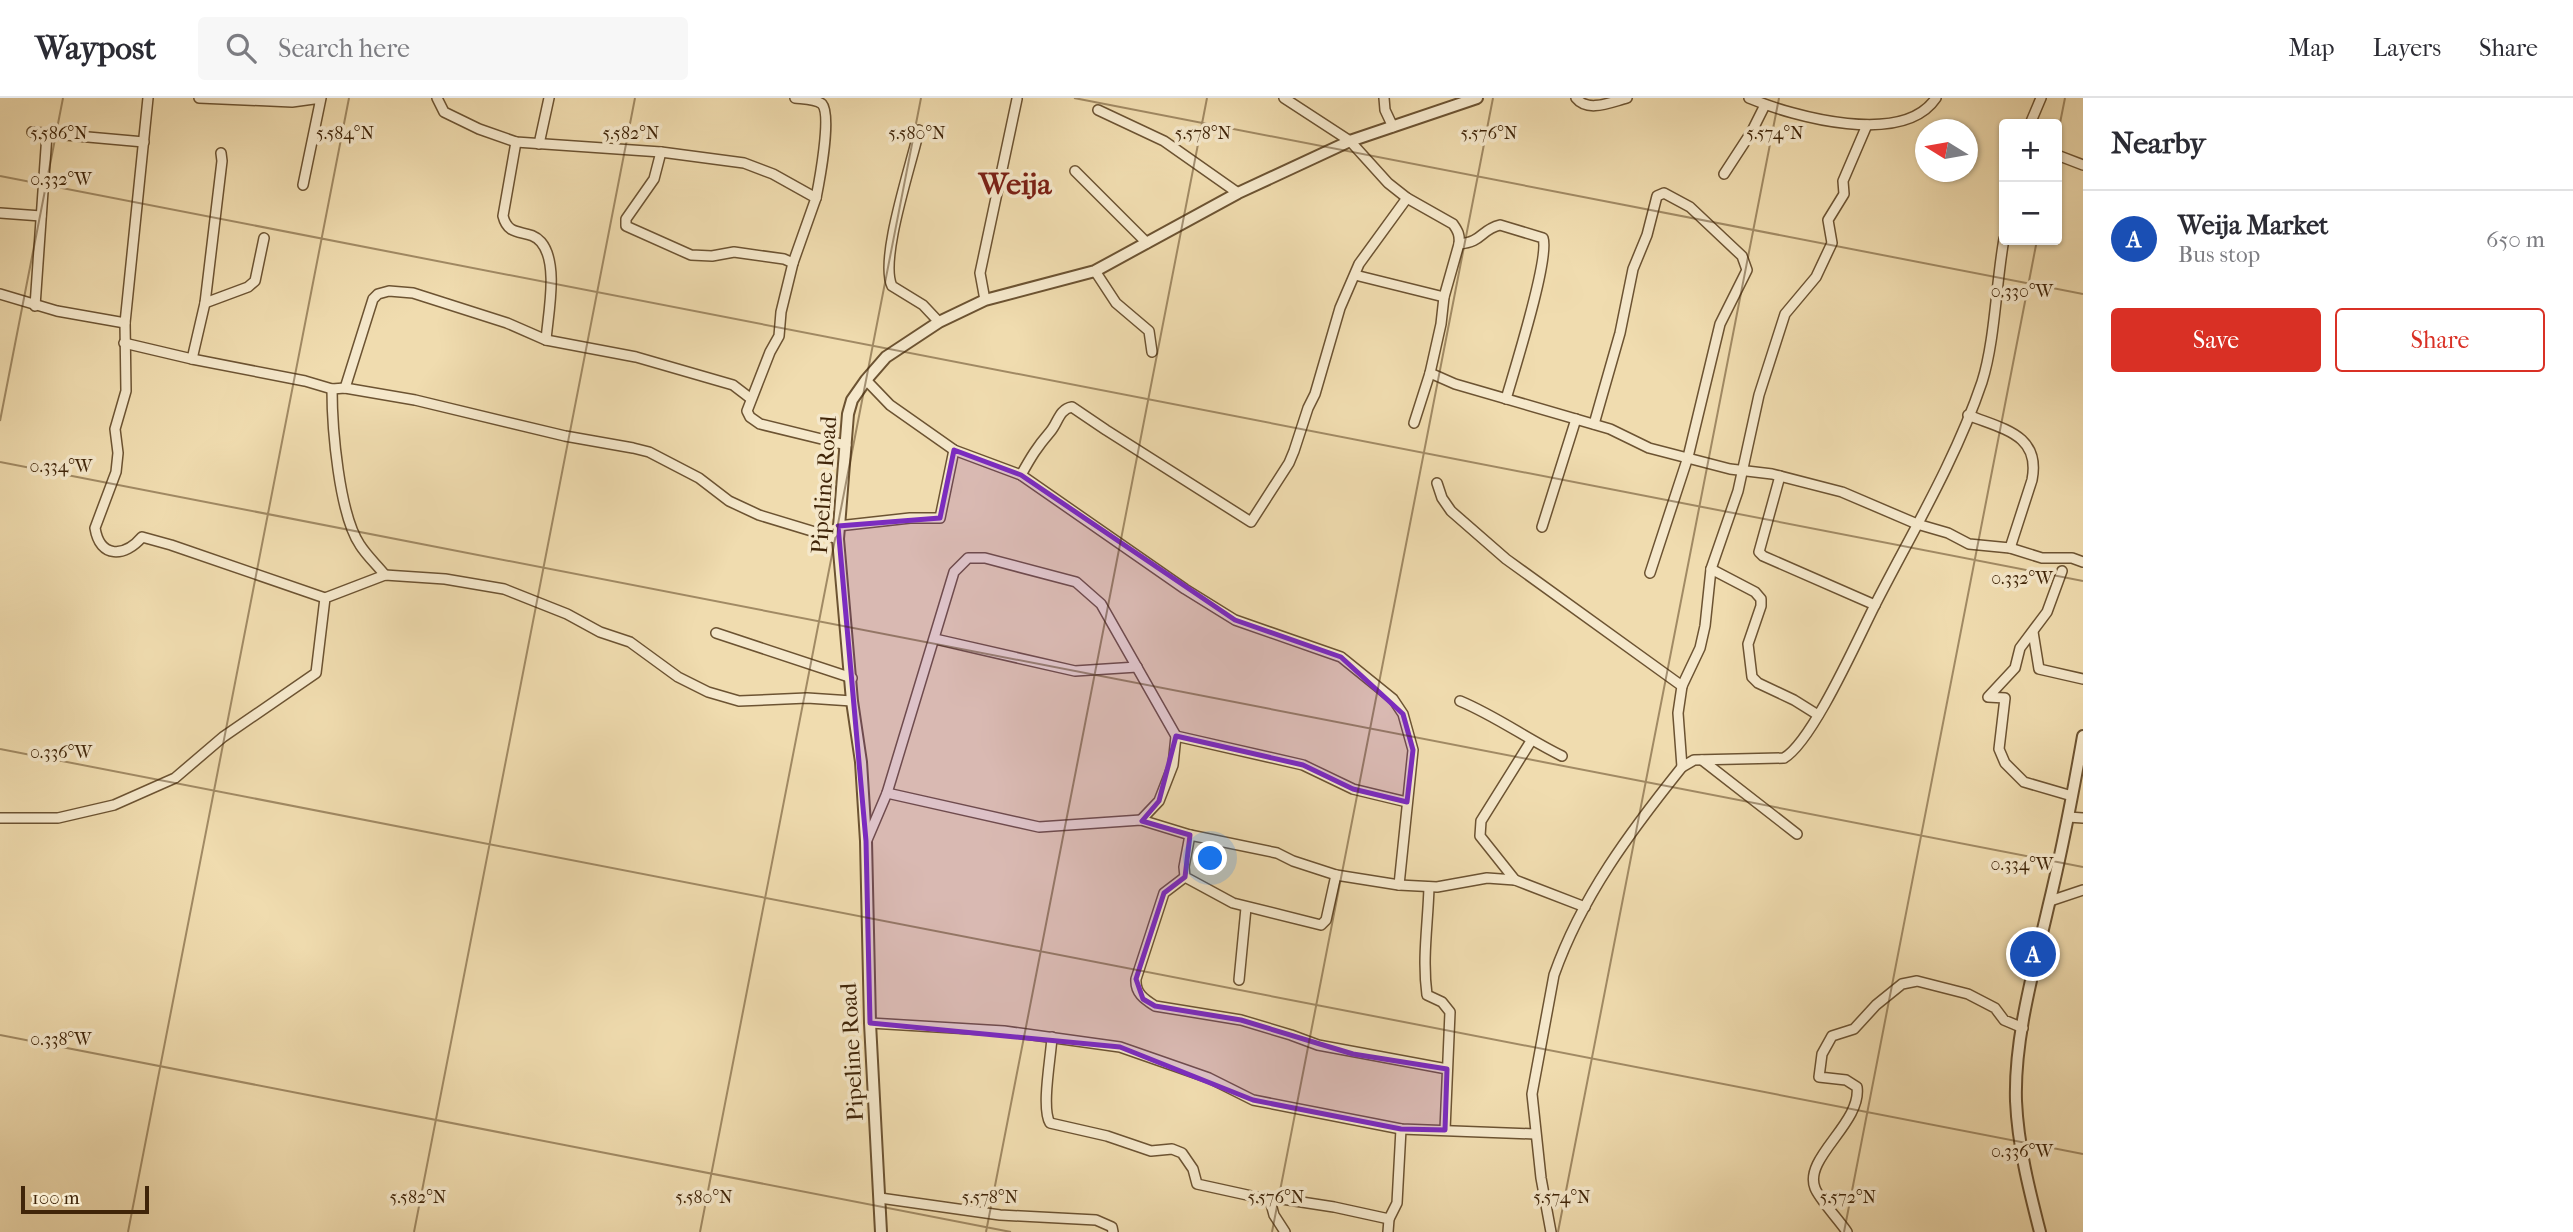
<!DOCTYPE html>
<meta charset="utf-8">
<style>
body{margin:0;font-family:"IM FELL French Canon",serif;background:#f7f7f7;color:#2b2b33}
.controls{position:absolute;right:21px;top:21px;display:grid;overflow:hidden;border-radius:7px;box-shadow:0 2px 5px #0004}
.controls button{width:63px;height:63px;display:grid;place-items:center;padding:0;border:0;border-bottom:2px solid #e1e1e2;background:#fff;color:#2b2b33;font:35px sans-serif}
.compass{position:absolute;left:1915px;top:21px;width:63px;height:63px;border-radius:50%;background:#fff;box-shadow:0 2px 5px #0004;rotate:281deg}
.scale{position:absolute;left:21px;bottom:18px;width:128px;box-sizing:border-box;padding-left:7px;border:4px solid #402509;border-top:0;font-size:19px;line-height:24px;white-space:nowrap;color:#402509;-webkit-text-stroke:5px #f5e8cb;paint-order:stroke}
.you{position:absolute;left:1211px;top:761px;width:24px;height:24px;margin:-18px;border:5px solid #fff;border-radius:50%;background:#1a73e8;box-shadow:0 0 0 10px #1a73e833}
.badge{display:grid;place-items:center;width:46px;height:46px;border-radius:50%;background:#d93025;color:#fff;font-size:23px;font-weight:700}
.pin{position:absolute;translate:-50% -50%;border:4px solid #fff;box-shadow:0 2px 7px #0006}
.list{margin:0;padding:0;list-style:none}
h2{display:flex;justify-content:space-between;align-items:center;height:91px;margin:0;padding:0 28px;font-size:30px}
h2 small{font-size:23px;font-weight:400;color:#7c7c81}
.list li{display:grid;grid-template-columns:46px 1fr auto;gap:21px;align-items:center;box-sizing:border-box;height:98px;padding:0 28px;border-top:2px solid #e1e1e2}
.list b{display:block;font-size:26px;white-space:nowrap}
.list p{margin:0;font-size:23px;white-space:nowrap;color:#7c7c81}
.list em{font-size:23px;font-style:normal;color:#7c7c81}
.actions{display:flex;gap:14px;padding:21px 28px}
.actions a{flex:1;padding:16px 0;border:2px solid #d93025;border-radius:7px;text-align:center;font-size:24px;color:#d93025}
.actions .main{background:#d93025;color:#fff}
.icon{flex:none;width:38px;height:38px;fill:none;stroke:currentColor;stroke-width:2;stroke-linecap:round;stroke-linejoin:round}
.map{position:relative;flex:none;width:2083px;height:1134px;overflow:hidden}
header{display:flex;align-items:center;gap:42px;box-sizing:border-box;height:98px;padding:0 35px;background:#fff;border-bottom:2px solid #e1e1e2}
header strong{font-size:33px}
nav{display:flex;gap:38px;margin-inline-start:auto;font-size:24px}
.search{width:490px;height:63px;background:#f7f7f7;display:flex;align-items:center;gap:18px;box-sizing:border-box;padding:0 24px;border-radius:7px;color:#7c7c81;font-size:26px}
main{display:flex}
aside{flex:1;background:#fff}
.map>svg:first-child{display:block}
</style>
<header>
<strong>Waypost</strong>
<div class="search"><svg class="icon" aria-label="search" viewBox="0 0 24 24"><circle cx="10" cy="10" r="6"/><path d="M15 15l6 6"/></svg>Search here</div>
<nav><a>Map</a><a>Layers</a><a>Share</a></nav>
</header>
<main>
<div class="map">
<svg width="2083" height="1134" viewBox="0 0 2083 1134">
<rect width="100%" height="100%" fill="#f0dcaf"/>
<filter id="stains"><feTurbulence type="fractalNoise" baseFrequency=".00286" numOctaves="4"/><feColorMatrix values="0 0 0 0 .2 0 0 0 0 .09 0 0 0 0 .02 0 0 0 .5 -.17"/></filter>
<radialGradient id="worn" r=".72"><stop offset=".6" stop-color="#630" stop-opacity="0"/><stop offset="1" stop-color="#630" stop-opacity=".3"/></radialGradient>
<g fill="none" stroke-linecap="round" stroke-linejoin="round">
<defs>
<g id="minor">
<path d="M148,0L125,225L126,293L115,331L118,355L116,374L95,430C100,461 125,459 142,439L171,447L325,500"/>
<polyline points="199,0 292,4 321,0 303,87"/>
<polyline points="437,0 444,14 479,31 516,44 661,54 744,65 773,76 816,100 793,165 781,214 779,238 770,254 747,313 750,319 760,326 846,347"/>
<path d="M795,0C802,1 816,1 822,6C832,17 819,85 816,100"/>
<path d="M1284,0L1350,43L1388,85L1407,100L1453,126C1458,133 1460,137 1459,146L1444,199L1441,226L1430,275L1455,286L1610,331L1649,350L1730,371L1772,376L1842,394L1917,426L1948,435L1969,446L2010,450L2042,460H2072L2083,464"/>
<polyline points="1384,0 1385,12 1393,29"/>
<path d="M1576,0C1588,15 1611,4 1627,0"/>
<path d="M1749,0C1794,19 1903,49 1936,0"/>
<polyline points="1098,12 1164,43 1238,95"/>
<polyline points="2030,26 2041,0"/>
<path d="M919,32C912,65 879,161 892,188L923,207L939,224"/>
<polyline points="32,34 144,44"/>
<path d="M516,44L503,118C509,142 528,129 541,144C559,165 548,216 546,242"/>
<polyline points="539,46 549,0"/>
<polyline points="661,54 654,81 626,121 626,128 691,157 712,158 734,154 784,161 793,165"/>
<polyline points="2057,57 2083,67"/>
<polyline points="1075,73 1147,145"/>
<polyline points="1724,76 1752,33 1765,7"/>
<polyline points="0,115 41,118"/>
<path d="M1459,146C1483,144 1480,132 1500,127L1543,140C1550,160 1514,273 1506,301"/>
<polyline points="1095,173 1116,205 1149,233 1152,254"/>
<polyline points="1355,177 1444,199"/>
<polyline points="0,196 57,213 125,225"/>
<polyline points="985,202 980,175 1017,1"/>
<polyline points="205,205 248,189 255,183 264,140"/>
<polyline points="35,208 47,36"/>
<polyline points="124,245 192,261 305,283 332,291 345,290 415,302 565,338 633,350 649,354 699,380 729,403 759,417 838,441"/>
<polyline points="192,261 205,205 222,63 221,55"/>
<polyline points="866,282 890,307 954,352 1021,377 1185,491 1235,522 1341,559 1393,601 1403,616 1413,652 1399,787"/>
<polyline points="345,290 373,201 378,196 389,193 413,195 507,225 546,242 636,259 733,287 750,300"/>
<path d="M332,291C332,330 339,416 360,447C367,458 377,467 385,477"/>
<path d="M1968,317C2002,331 2041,336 2032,382L2010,450"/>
<polyline points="1414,325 1430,275"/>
<polyline points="1594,326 1620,235 1633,171 1647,137 1657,98 1664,95 1690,109 1742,158 1747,172 1720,226 1688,359 1650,475"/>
<path d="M1021,377C1031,359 1037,349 1050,334C1058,325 1059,311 1072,309L1106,332L1251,424L1289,365L1294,353L1308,310L1315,296L1340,210L1359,166L1407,100"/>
<polyline points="1780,378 1759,454 1763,458 1875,507"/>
<polyline points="1437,385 1442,400 1451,413 1506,461 1682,588 1678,615 1682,669"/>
<polyline points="838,428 910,420 940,420 954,352"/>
<polyline points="1542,429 1576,321"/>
<polyline points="1711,471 1755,494 1761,501 1761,508 1748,546 1752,579 1758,585 1794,602 1818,617"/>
<polyline points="2062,473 2047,514 2020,550 2015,570 1988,599 2005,600 1999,651 2005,665 2024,684 2072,698"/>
<polyline points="2033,534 2039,571 2083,581"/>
<polyline points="716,535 852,580"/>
<polyline points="935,541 1075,573 1137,569"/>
<polyline points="1682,588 1700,550 1705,528 1711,471 1738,393 1759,297 1785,216 1816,179 1832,145 1828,122 1844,96 1843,83 1867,27"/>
<path d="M1460,603C1496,618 1527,641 1562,658"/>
<polyline points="1176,638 1303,667 1353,691 1407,704"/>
<polyline points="1702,662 1797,736"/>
<polyline points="887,695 1039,729 1141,722 1190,737 1277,755 1293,763 1336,777 1399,787 1437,789 1487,780 1515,782 1585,809"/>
<polyline points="2068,719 2083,720"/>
<polyline points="0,720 58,720 114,707 175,680 223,639 316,575 325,500 385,477 445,481 504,491 567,516 600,534 630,544 678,579 708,594 739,603 807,600 852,603"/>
<polyline points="1190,737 1184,769 1185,779 1233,805 1321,827 1326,822 1336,777"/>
<polyline points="867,742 887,695 954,474 968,460 985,460 1076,484 1101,506 1176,638 1173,667 1159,703 1141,722"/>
<path d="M1185,779L1164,795L1136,881C1135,895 1144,901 1155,908L1241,922L1291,937L1318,947L1447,971"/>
<polyline points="1515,782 1480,738 1481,723 1531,643"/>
<path d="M1429,789C1428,826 1422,860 1427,897L1442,904L1450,914L1445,1032"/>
<polyline points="2050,803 2083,792"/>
<polyline points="1239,882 1246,810"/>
<polyline points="870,925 1004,933 1120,949 1209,980 1253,1002 1401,1031 1535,1036"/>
<path d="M1052,939C1051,959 1041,1010 1050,1025L1107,1038L1151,1053L1172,1051L1182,1055L1193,1071L1197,1086L1270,1102L1282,1101L1334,1109L1389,1121"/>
<polyline points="880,1100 1000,1117 1096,1122 1112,1129 1113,1134"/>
<polyline points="1270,1102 1274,1117 1285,1134"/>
<polyline points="1388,1134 1389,1121 1397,1105 1401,1031"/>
<path d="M1551,1134L1541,1080L1532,996L1554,877C1582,798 1630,734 1682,669L1694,662L1784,660C1813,643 1859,538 1876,505C1913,433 1956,361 1982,284C1995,243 1996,185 2004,141"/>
<path d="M1847,1134C1840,1123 1819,1101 1815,1090C1803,1060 1862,1025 1857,989L1846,982L1819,979L1822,956L1832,938L1854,931L1876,907L1902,886L1917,883L1968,896L1995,910L2004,922L2023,930"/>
</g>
<g id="tertiary">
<polyline points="881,1134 870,925 866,743 861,664 852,603 838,441 848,316 852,302 866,282 886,259 939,224 985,202 1095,173 1238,95 1350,43 1477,0"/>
<path d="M2040,1134C2029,1091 2018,1048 2016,1003C2014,940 2034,871 2048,810C2062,753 2073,695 2083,638"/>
</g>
</defs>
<use href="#minor" stroke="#6c5332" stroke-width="12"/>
<use href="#tertiary" stroke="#6c5332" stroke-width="14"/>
<use href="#minor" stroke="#f5e8cb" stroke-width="9"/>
<use href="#tertiary" stroke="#f5e8cb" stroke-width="10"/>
</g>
<path fill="#7b2cbf" fill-opacity="0.2" stroke="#7b2cbf" stroke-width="5" stroke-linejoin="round" d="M954,352L1021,377L1235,522L1341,559L1403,616L1413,652L1407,704L1353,691L1303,667L1176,638L1159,703L1142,723L1190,737L1185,779L1164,795L1136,881L1143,901L1155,908L1241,922L1353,956L1447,971L1445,1032L1401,1031L1253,1002L1120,949L870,925L866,743L838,428L940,420Z"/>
<path fill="none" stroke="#402509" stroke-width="2" stroke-opacity="0.45" d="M1074,0L2083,196M2057,40L2065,0M0,78L2083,483M0,323L63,0M0,364L2083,769M0,651L2083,1056M0,937L1011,1134M128,1134L349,0M414,1134L635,0M700,1134L921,0M986,1134L1207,0M1272,1134L1493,0M1558,1134L1779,0M1844,1134L2037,142"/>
<g text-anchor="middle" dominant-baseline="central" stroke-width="7" stroke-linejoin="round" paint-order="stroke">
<g font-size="23" fill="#402509" stroke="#f5e8cb">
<text transform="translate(824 387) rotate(-86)">Pipeline Road</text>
<text transform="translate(852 954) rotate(-93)">Pipeline Road</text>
</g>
<g font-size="30" font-weight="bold" fill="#7a1f14" stroke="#f5e8cb">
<text x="1015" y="86">Weija</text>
</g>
</g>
<g font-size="18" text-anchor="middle" fill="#402509" stroke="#f5e8cb" stroke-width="7" stroke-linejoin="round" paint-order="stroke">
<text x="59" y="41">5.586°N</text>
<text x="345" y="41">5.584°N</text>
<text x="631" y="41">5.582°N</text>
<text x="917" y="41">5.580°N</text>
<text x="1203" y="41">5.578°N</text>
<text x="1489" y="41">5.576°N</text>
<text x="1775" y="41">5.574°N</text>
<text x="61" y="87">0.332°W</text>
<text x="2022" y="199">0.330°W</text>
<text x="61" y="374">0.334°W</text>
<text x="2022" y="486">0.332°W</text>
<text x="61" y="660">0.336°W</text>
<text x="2022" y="772">0.334°W</text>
<text x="61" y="947">0.338°W</text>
<text x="2022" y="1059">0.336°W</text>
<text x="418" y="1105">5.582°N</text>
<text x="704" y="1105">5.580°N</text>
<text x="990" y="1105">5.578°N</text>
<text x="1276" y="1105">5.576°N</text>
<text x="1562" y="1105">5.574°N</text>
<text x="1848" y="1105">5.572°N</text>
</g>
<rect width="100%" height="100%" filter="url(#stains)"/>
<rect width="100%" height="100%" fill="url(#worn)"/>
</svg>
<div class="controls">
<button>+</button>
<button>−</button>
</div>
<svg class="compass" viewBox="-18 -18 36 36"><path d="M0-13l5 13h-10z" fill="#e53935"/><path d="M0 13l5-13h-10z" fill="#7c7c81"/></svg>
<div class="scale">100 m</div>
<div class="you"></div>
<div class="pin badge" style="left:2033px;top:856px;background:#1a4fb4">A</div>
</div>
<aside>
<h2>Nearby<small></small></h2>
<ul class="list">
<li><span class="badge" style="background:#1a4fb4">A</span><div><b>Weija Market</b><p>Bus stop</p></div><em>650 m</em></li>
</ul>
<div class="actions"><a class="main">Save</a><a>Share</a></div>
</aside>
</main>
